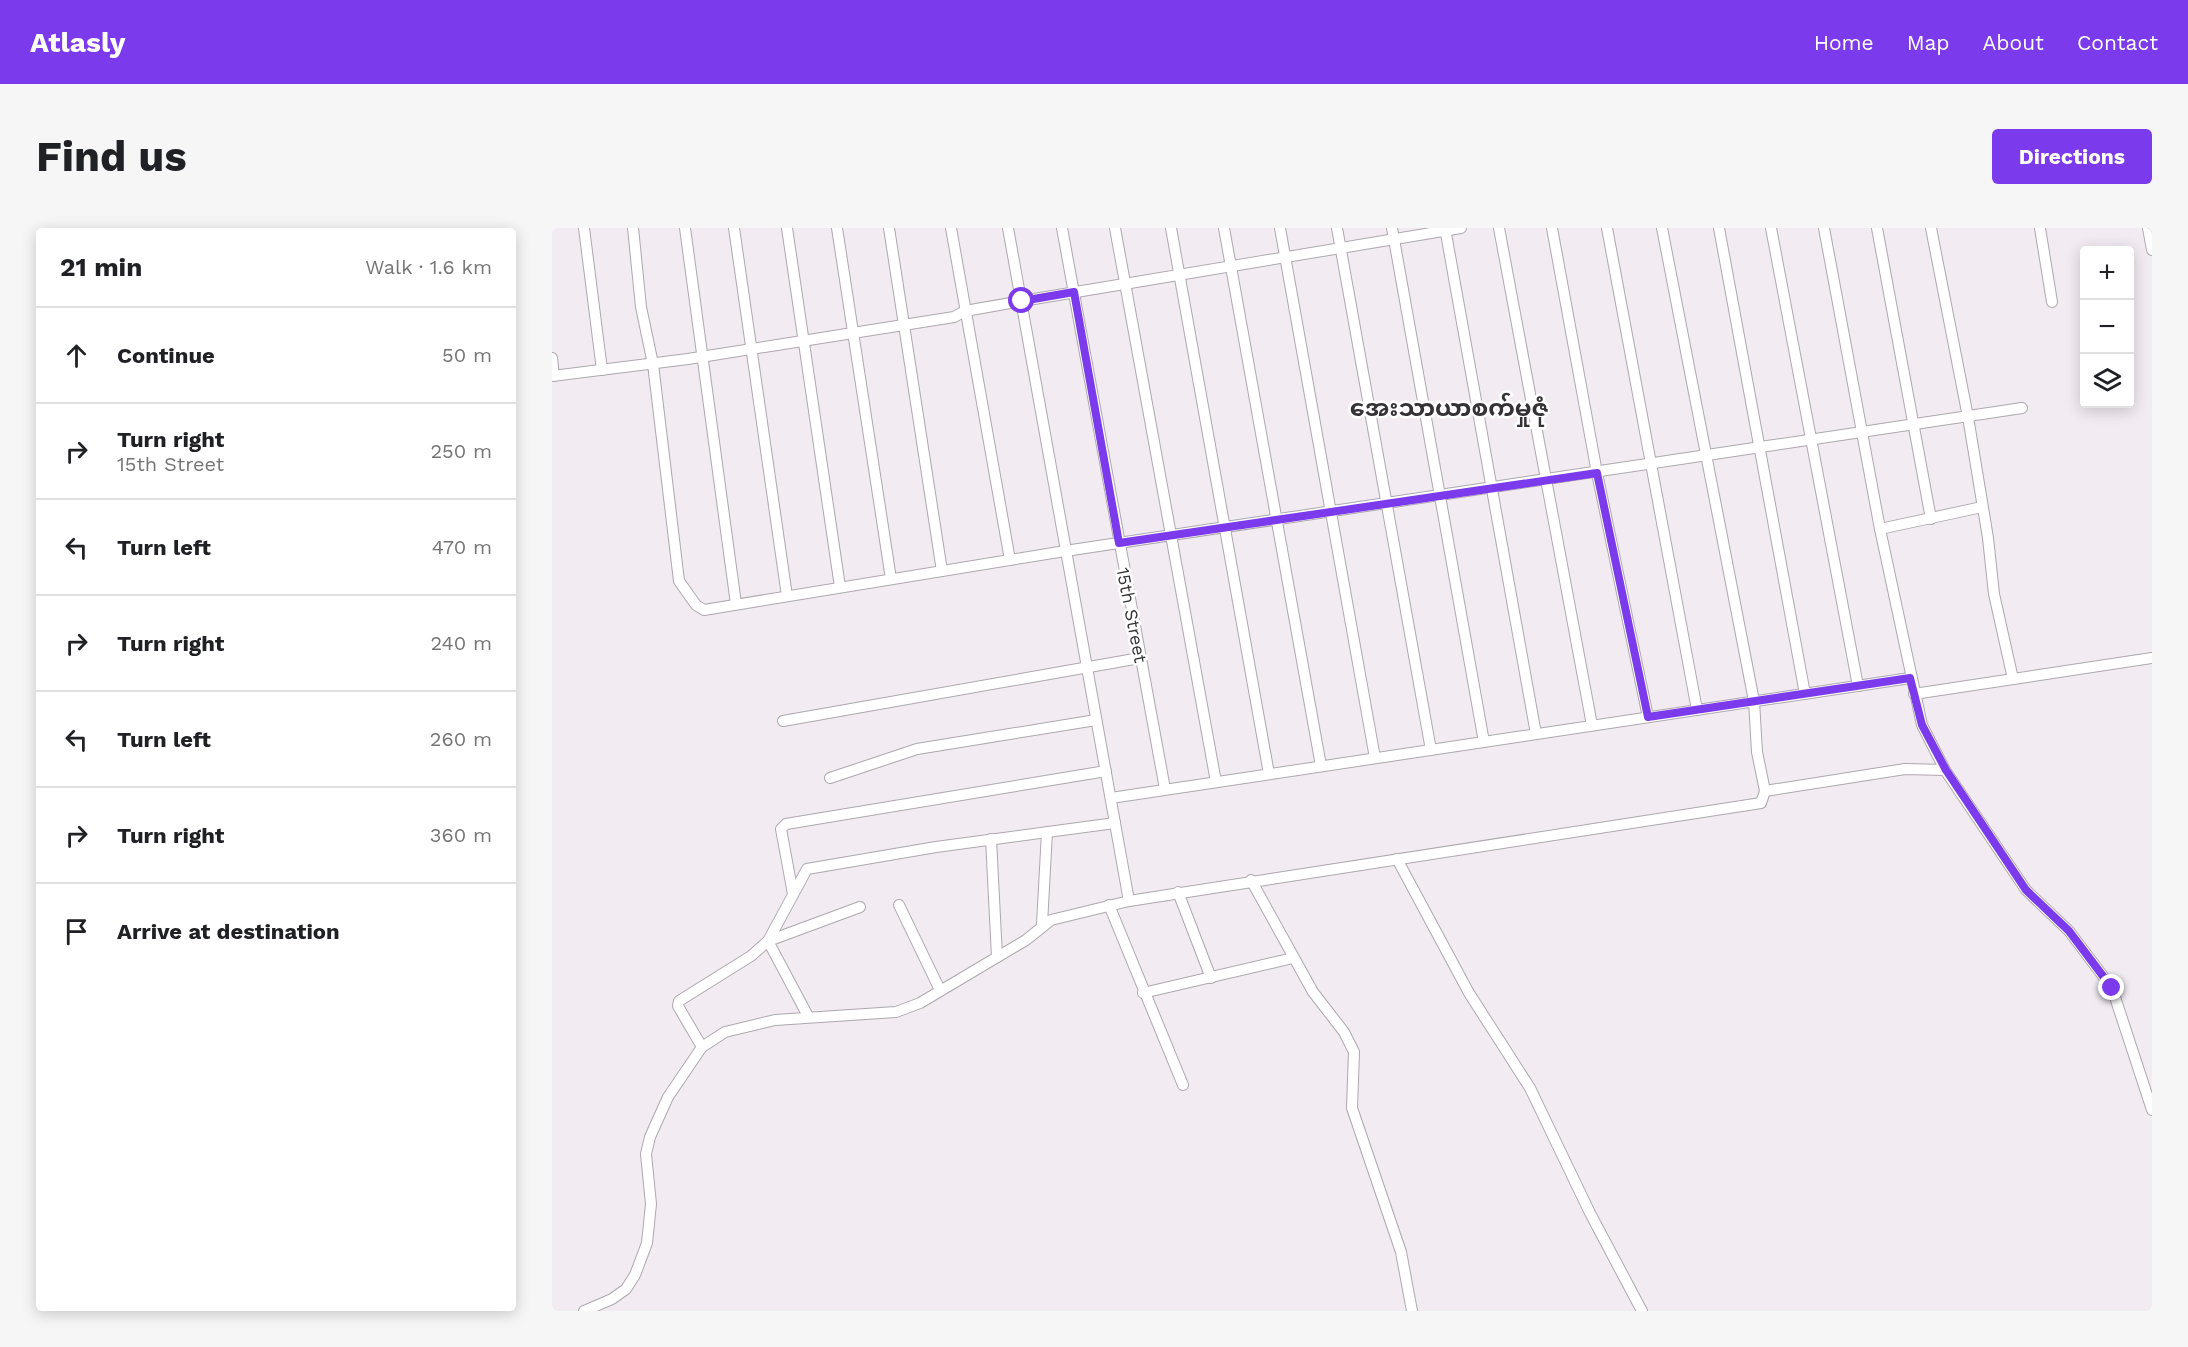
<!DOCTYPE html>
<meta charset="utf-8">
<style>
body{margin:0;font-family:"Work Sans","Noto Sans Myanmar",sans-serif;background:#f6f6f6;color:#202124}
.controls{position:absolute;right:18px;top:18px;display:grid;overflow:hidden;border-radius:6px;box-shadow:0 3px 15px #0003}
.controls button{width:54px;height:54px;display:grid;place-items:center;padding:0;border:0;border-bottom:2px solid #e0e0e0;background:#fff;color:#202124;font:30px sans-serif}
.stop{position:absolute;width:18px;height:18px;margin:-14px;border:4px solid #7c3aed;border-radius:50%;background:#fff}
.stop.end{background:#7c3aed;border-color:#fff;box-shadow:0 2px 6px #0008}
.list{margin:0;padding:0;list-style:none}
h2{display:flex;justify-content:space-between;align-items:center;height:78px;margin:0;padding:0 24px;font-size:26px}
h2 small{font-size:20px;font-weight:400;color:#757577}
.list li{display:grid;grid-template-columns:39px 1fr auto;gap:18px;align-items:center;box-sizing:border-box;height:96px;padding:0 24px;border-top:2px solid #e0e0e0}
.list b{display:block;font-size:22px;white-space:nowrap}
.list p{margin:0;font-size:20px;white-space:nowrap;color:#757577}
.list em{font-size:20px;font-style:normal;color:#757577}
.icon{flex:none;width:33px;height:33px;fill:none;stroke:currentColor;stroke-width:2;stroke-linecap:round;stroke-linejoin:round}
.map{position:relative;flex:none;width:1600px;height:1083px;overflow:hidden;border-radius:6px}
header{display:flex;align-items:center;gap:36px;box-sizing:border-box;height:84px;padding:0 30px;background:#7c3aed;color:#fff}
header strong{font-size:28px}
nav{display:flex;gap:33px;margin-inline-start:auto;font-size:21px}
.intro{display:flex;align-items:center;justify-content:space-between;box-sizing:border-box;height:144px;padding:0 36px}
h1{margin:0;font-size:42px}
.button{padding:15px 27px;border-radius:6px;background:#7c3aed;color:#fff;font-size:21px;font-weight:700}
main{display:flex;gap:36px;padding:0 36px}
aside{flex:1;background:#fff;border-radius:6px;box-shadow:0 3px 15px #0003}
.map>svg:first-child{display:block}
</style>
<header>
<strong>Atlasly</strong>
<nav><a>Home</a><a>Map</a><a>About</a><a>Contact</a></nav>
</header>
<div class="intro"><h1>Find us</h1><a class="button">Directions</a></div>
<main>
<aside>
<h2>21 min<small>Walk · 1.6 km</small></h2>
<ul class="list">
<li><svg class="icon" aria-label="ahead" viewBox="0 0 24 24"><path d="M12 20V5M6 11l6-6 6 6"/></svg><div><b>Continue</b></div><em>50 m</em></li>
<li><svg class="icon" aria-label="right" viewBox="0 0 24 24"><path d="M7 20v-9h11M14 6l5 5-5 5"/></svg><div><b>Turn right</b><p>15th Street</p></div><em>250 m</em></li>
<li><svg class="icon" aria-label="left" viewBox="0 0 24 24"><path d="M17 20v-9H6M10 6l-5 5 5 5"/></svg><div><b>Turn left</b></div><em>470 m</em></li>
<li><svg class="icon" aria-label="right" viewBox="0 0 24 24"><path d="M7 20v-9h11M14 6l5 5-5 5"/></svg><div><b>Turn right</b></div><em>240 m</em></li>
<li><svg class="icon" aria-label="left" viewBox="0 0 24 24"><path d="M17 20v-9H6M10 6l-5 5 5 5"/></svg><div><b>Turn left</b></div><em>260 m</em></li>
<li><svg class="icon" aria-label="right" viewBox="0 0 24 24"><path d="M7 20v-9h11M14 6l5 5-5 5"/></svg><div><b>Turn right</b></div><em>360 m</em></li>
<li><svg class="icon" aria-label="arrive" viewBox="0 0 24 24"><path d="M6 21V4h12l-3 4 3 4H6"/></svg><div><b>Arrive at destination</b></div></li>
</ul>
</aside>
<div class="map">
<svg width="1600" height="1083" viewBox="0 0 1600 1083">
<rect width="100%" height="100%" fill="#f2ecf2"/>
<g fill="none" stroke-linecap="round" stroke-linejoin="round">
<defs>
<g id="minor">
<polyline points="32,0 50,142"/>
<polyline points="81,0 89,79 101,136 127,353 144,377 152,382 513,323 1470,180"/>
<polyline points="133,0 184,376"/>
<polyline points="182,0 235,368"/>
<polyline points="235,0 288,359"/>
<polyline points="285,0 339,351"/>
<polyline points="337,0 390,343"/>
<polyline points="399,0 458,332"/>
<polyline points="456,0 577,673"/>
<polyline points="510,0 613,561"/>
<polyline points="563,0 664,554"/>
<polyline points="619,0 717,546"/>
<polyline points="672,0 769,538"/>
<polyline points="728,0 823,530"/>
<polyline points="785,0 879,522"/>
<polyline points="840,0 932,514"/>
<polyline points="893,0 984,506"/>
<polyline points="947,0 1040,497"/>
<polyline points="1000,0 1045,245 1096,489"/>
<polyline points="1055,0 1145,482"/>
<polyline points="1167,0 1253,466"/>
<polyline points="1219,0 1306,458"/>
<polyline points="1272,0 1328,301 1370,497 1393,542 1474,662 1517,703 1560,760 1600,882"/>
<polyline points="1325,0 1379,291"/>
<polyline points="1379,0 1416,189 1436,310 1442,366 1461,451"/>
<polyline points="1488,0 1500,74"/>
<polyline points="1596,0 1600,22"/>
<polyline points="0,130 2,148"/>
<polyline points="0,148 136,131 402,89 413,83 470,73 909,0"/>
<polyline points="1328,301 1430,279"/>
<polyline points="1362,466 1600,430"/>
<polyline points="231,493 588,430"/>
<polyline points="278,550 365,521 544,492"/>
<polyline points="1213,563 1353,541 1393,542"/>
<polyline points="559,570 1358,450"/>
<polyline points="439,611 445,729"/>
<polyline points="845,631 917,765 978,860 1038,985 1090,1083"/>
<polyline points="699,652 761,764 792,804 802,824 800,880 849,1024 860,1083"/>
<polyline points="626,664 659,750"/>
<polyline points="241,666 229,601 234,596 554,543"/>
<polyline points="347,677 388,762"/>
<polyline points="557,677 631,857"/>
<polyline points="490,696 495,604"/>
<polyline points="216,713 308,679"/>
<polyline points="216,713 256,788"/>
<polyline points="591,765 741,730"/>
<polyline points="150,819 126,778 127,773 199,728 216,713 255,641 384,619 563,595"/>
<polyline points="32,1083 60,1071 74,1061 83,1047 95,1015 99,976 94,926 98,909 116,869 150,819 173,804 223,792 344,784 368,775 474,712 499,692 577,673 1209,575 1213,563 1205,524 1202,473 1110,0"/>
</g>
</defs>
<use href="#minor" stroke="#ada8ad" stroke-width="12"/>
<use href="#minor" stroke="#fff" stroke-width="10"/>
</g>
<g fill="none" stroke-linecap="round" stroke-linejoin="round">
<polyline stroke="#7c3aed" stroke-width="8" points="470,73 522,64 567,315 1045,245 1096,489 1358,450 1370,497 1394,542 1474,662 1517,703 1560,760"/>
</g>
<g text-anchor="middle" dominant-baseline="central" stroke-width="5" stroke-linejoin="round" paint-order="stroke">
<g font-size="18" fill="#343234" stroke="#fff">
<text transform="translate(580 387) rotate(79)">15th Street</text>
</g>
<g font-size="24" font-weight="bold" fill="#343234" stroke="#fff">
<text x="897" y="180">အေးသာယာစက်မှုဇုံ</text>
</g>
</g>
</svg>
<div class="controls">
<button>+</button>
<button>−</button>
<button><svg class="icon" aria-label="layers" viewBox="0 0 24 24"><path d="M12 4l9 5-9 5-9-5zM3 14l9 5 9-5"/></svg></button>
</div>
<div class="stop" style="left:470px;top:73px"></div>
<div class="stop end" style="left:1560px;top:760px"></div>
</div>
</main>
